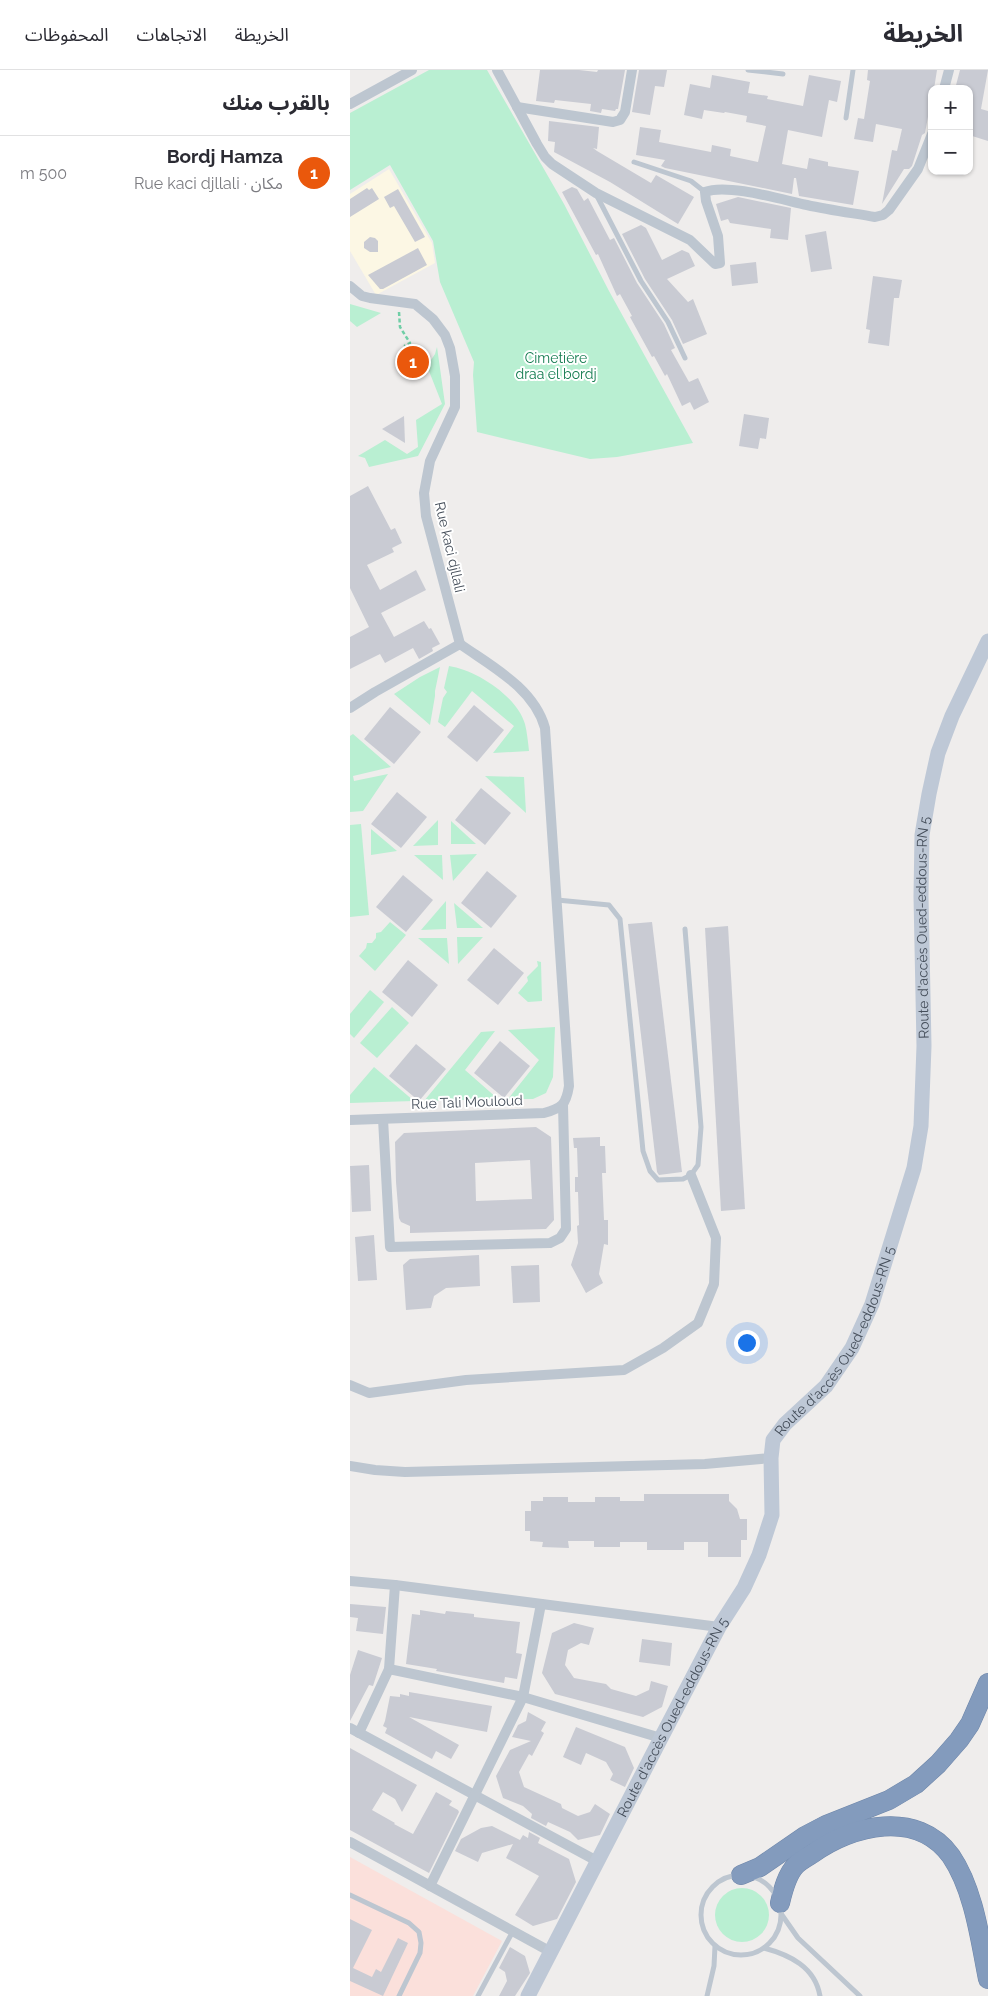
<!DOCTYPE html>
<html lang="ar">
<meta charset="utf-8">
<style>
body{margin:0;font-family:Raleway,"Noto Sans Arabic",sans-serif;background:#f7f7f7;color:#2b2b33;direction:rtl}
.controls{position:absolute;right:15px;top:15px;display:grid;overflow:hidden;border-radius:10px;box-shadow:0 1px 4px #0004}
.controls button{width:45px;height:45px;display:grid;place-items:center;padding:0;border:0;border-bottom:1px solid #e1e1e2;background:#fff;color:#2b2b33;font:25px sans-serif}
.you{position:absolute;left:396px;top:1272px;width:18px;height:18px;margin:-12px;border:4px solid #fff;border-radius:50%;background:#1a73e8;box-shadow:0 0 0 8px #1a73e833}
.badge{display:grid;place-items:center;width:32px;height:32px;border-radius:50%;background:#ea580c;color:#fff;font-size:16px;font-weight:700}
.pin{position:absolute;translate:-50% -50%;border:2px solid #fff;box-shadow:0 1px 5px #0006}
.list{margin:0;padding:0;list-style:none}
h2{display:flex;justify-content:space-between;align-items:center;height:65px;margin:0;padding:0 20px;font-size:21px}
h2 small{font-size:16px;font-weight:400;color:#7c7c81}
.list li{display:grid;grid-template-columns:32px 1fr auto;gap:15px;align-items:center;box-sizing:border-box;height:75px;padding:0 20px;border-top:1px solid #e1e1e2}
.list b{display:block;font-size:19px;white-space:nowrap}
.list p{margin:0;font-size:16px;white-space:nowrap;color:#7c7c81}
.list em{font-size:16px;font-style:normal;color:#7c7c81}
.map{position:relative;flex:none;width:638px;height:1926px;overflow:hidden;direction:ltr}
header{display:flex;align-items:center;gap:30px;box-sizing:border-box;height:70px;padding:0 25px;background:#fff;border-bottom:1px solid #e1e1e2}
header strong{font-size:24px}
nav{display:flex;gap:28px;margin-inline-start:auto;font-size:18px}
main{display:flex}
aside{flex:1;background:#fff}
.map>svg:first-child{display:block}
</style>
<header>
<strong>الخريطة</strong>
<nav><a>الخريطة</a><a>الاتجاهات</a><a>المحفوظات</a></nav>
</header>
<main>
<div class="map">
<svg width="638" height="1926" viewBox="0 0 638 1926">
<rect width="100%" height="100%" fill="#efedec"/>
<polygon fill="#fcf7e4" points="39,99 82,173 85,193 26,225 0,181 0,124"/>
<polygon fill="#fbe0db" points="0,1787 152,1871 123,1926 0,1926"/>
<g fill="#b9efd2">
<polygon points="79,0 137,0 214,134 259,221 343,373 267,387 240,389 127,362 123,305 124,292 90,212 83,171 40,95 0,120 0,43"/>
<polygon points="0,234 31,243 7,257 0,251"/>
<polygon points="87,277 95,334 68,386 19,397 15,388 8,386 35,370 57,384 68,377 66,350 92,334 77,296 85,284"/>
<path d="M99,596C126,600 167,626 175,654C177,662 178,672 179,681L143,683L164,656L122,621L95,657L88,652L93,628L97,622L94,618Z"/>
<polygon points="90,597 85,621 85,626 80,655 44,624 70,607"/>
<polygon points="3,664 41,697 3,706 4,711 38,704 13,741 0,742 0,666"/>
<polygon points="135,706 174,707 176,743"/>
<polygon points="88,750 88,775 63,776"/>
<polygon points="101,751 126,774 101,774"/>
<polygon points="11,754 19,845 0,847 0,755"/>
<polygon points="21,759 47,781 21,785"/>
<polygon points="127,784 103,811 100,785"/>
<polygon points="64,785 92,785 93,810"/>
<polygon points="96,831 96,859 71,860"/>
<polygon points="104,833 133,858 107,858"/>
<polygon points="40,852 56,865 25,901 9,886 16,878 17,873 22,873 26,868 26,863 31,862"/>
<polygon points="107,867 133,867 108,894"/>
<polygon points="68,868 97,868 99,894"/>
<polygon points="187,891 191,892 192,931 178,932 168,923 178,911 177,907 188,896"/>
<polygon points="20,920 34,932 4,968 0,964 0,944"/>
<polygon points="42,937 59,953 27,988 10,973"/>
<polygon points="205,957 203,1007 196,1023 183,1029 158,1029 189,990 158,960"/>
<polygon points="145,961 115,1000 148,1029 74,1031 131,962"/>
<polygon points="24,997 64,1031 0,1033 0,1025"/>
<circle cx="392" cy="1845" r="27"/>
</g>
<g fill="#c9cbd3" fill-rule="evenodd">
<polygon points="190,0 229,0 247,2 248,0 275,0 268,39 266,39 265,41 252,39 251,43 240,41 241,34 205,30 204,33 186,31"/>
<polygon points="289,0 317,0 314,17 305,16 300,45 282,42"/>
<polygon points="518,0 587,0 584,19 582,19 582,36 580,36 575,63 572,65 562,96 559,99 554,99 532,134 542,80 547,81 552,59 526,54 523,72 504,69 508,48 514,49 520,11 517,10"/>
<polygon points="610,0 638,0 631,39 638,41 638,71 619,65 619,19 605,19"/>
<polygon points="362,5 400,12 398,23 418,26 417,29 453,36 459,5 491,11 487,32 479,30 472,67 438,60 432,94 457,99 459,88 478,92 478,96 509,101 503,135 449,126 446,108 444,108 442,124 315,98 311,96 315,90 286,85 290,57 311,60 309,72 361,82 362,75 381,79 380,86 408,92 416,56 396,52 397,46 375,42 374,43 354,40 352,49 334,45 340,14 360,18"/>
<polygon points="199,51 249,57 247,79 243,78 247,81 301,113 306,105 344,127 328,154 260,112 204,82 205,72 198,71"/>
<polygon points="222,117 227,119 234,131 238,128 260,170 264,168 287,213 314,254 325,278 321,280 339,312 348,308 359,332 344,340 340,332 332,336 317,304 315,306 304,286 302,287 280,247 282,246 270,224 267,226 248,184 246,185 212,122"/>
<polygon points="17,118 19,120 22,118 29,129 0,147 0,129"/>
<polygon points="48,119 75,167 65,172 44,136 40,138 34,127"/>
<polygon points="388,127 441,138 438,170 420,168 421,159 380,153 378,149 371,151 366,134"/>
<polygon points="291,155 296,158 312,190 332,180 339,183 345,196 317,209 338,232 343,229 357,264 333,274 322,250 295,209 272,164"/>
<polygon points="476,161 482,199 461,202 455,165"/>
<polygon points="20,167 25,168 28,171 28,182 20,182 14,178 14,172"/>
<polygon points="68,178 77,195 33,219 30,219 18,205"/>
<polygon points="406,192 408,213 382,216 380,195"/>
<polygon points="523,206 552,210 549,228 544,228 539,276 518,273 520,260 516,259"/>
<polygon points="77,281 63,304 49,282"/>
<polygon points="394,344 419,348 416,369 410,368 408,379 389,376"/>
<polygon points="54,346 55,373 32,359"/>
<polygon points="18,416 41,460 45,458 52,473 42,478 44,482 17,495 30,520 66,500 76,520 31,543 44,567 74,551 79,559 81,558 90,574 82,578 83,581 69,589 63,578 35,593 30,584 0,599 0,567 19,557 0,518 0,426"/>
<polygon points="124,635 154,660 127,692 97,667"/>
<polygon points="40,637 71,662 44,694 14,669"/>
<polygon points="131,718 161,743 135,775 105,750"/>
<polygon points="47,722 77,747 51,778 21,754"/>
<polygon points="137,801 167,826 141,858 111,833"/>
<polygon points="53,805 83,830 56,862 26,837"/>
<polygon points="302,852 332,1102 309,1105 307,1102 278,854"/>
<polygon points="378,856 395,1139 371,1141 355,858"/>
<polygon points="144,878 174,903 148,935 117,910"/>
<polygon points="58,890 88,915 62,947 32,922"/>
<polygon points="150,971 180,996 154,1028 124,1003"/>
<polygon points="66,974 96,999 69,1031 39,1006"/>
<path d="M186,1057L201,1067L204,1150L196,1159L60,1163V1156L51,1152L49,1148L46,1112L45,1072L54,1063ZM180,1090L182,1129L126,1131L125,1093Z"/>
<polygon points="250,1067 250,1076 255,1076 256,1103 252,1103 254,1150 258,1150 258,1175 254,1174 249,1204 253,1213 236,1223 221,1195 228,1173 227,1156 229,1155 228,1122 225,1122 225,1107 228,1107 227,1078 224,1078 223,1068"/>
<polygon points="19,1095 21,1141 2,1142 0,1096"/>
<polygon points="24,1165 27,1210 8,1211 5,1167"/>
<polygon points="129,1185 130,1216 96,1218 84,1226 81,1238 56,1240 53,1195 60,1189"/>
<polygon points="189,1195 190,1232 163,1233 161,1196"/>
<polygon points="294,1424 379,1424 379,1431 387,1439 390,1449 397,1449 397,1470 391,1470 391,1487 358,1487 358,1472 334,1472 334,1480 297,1480 297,1472 270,1472 270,1477 244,1477 244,1471 218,1471 219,1478 192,1477 193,1472 180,1471 180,1461 175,1461 175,1441 181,1441 181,1431 193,1431 193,1427 218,1427 218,1432 245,1432 245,1427 270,1427 270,1431 294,1431"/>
<polygon points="0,1534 36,1537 33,1564 6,1561 8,1548 0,1547"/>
<polygon points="70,1540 95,1544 96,1541 124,1544 124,1547 170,1552 166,1583 172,1584 167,1609 155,1607 154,1613 86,1601 87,1599 56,1594 62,1544 70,1545"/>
<polygon points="224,1553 244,1558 239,1575 231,1573 218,1580 215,1595 224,1608 256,1614 261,1619 286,1626 299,1620 301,1611 318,1616 312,1637 293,1647 205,1624 192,1603 202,1563"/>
<polygon points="292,1569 322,1573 320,1596 289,1592"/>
<polygon points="8,1580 32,1588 23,1616 19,1615 0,1651 0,1605"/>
<polygon points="59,1622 142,1636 137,1662 59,1647 109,1675 101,1689 86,1681 82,1689 35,1663 37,1658 33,1656 35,1651 40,1626 50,1627 50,1624 59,1626"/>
<polygon points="178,1642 196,1652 191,1661 194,1663 182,1686 179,1684 169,1702 174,1717 211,1734 212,1738 228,1746 240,1742 245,1734 260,1744 250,1765 228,1770 220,1762 198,1752 196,1756 181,1748 182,1744 173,1736 153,1728 146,1706 160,1680 181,1671 162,1667 168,1655 176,1651"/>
<polygon points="226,1657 275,1677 284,1698 275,1717 260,1710 263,1704 256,1692 236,1683 231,1695 213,1687"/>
<polygon points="0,1678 67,1715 52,1742 45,1729 33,1722 22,1740 45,1753 44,1754 63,1764 86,1722 102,1731 99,1735 108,1740 109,1742 79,1803 0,1760"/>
<polygon points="142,1756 170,1770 173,1765 178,1768 179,1762 190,1768 188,1773 219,1789 226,1812 207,1849 183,1856 165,1845 189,1806 156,1788 163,1774 132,1783 128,1792 105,1781 111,1769 131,1758"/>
<polygon points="0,1849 22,1860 3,1898 22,1907 26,1899 31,1902 48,1868 58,1873 33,1926 0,1911"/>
<polygon points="160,1877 175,1886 180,1903 165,1926 149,1926 157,1911 155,1902 149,1898"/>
</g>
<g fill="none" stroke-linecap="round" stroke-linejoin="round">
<defs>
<g id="highway">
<polyline points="391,1805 410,1797 455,1766 476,1755 539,1730 566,1714 588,1694 609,1670 620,1654 638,1613"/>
<path d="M430,1833C433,1820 437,1804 446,1795C450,1791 457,1787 462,1784C502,1755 567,1739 601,1786C624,1820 630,1869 638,1909"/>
</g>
</defs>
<use href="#highway" stroke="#6e86a9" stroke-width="20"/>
<polyline stroke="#70cea6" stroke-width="2.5" stroke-dasharray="4 2.5" stroke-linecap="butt" points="49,242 50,257 60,273 54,276"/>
<g stroke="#bdc6d0" stroke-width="5">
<polyline points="398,0 433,4"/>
<polyline points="496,48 503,0"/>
<polyline points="284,92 341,111 355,122"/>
<polyline points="247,126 291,211 318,252 335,288"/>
<polyline points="207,830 259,835 270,849 293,1081 300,1101 308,1110 333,1109 341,1105 348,1095 351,1057 335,859"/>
<circle cx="391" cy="1845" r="40"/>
<polyline points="0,1825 59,1853 69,1862 71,1873 70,1883 49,1926"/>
<polyline points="432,1845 448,1868 510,1926"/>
<path d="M414,1878C440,1885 465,1897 470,1926"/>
<polyline points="128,1926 163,1861"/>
<polyline points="357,1926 364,1896 365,1876"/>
</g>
<g stroke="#bdc6d0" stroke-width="10">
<path d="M147,0L187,74L195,87L202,94L246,123L340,170L365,194L370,193L368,166L356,131L355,122C377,113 433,130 457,135C479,140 502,143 525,147L533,145L539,140L568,99L582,64"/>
<polyline points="594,19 599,0"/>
<polyline points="0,34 62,0"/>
<polyline points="167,37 263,52 270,50 275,42 282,0"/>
<polyline points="0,216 12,226 20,228 65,234 83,249 95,265 100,278 105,306 105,337 80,391 74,423 76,446 110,574"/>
<path d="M0,638L25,622L110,574C141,596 184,618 195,658L219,1016C216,1035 212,1038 194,1043L0,1050"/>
<polyline points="33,1049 40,1177 200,1173 210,1168 216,1159 213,1035"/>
<polyline points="0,1315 19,1323 116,1310 274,1300 313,1278 348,1253 364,1214 366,1168 341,1105"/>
<polyline points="0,1396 25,1400 55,1402 355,1394 421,1388"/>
<polyline points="0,1511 45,1515 369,1557"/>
<polyline points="39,1599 173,1627 311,1668"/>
<polyline points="0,1658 247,1791"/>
<polyline points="9,1663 39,1599 45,1515"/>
<polyline points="0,1772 201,1882"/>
<polyline points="80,1816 173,1627 191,1534"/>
</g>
<path stroke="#bec8d6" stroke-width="15" id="s1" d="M178,1926L311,1668L369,1557L394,1518L409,1485L422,1445L421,1388L423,1370L435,1354L476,1316L502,1278L522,1234L564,1098L571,1056L574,976L571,826L572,765L579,724L588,683L602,646L638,571"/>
<use href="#highway" stroke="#839bbd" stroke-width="19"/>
</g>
<g text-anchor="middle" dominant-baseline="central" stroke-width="4" stroke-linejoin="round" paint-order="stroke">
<g font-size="14" fill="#147c50" stroke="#fff">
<text x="206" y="288">Cimetière<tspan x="206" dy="16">draa el bordj</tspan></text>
</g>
<g font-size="14" fill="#454e5a" stroke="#fff">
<text transform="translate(100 477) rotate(77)">Rue kaci djllali</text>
<text stroke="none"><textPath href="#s1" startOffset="1169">Route d'accès Oued-eddous-RN 5</textPath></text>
<text transform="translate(117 1032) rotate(-2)">Rue Tali Mouloud</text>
<text stroke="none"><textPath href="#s1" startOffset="734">Route d'accès Oued-eddous-RN 5</textPath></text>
<text stroke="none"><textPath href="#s1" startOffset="314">Route d'accès Oued-eddous-RN 5</textPath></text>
</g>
</g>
</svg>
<div class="controls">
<button>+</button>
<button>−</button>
</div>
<div class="you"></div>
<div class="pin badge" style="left:63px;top:292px">1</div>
</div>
<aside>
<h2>بالقرب منك<small></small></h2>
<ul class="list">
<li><span class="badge">1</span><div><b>Bordj Hamza</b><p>مكان · Rue kaci djllali</p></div><em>500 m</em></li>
</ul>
</aside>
</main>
